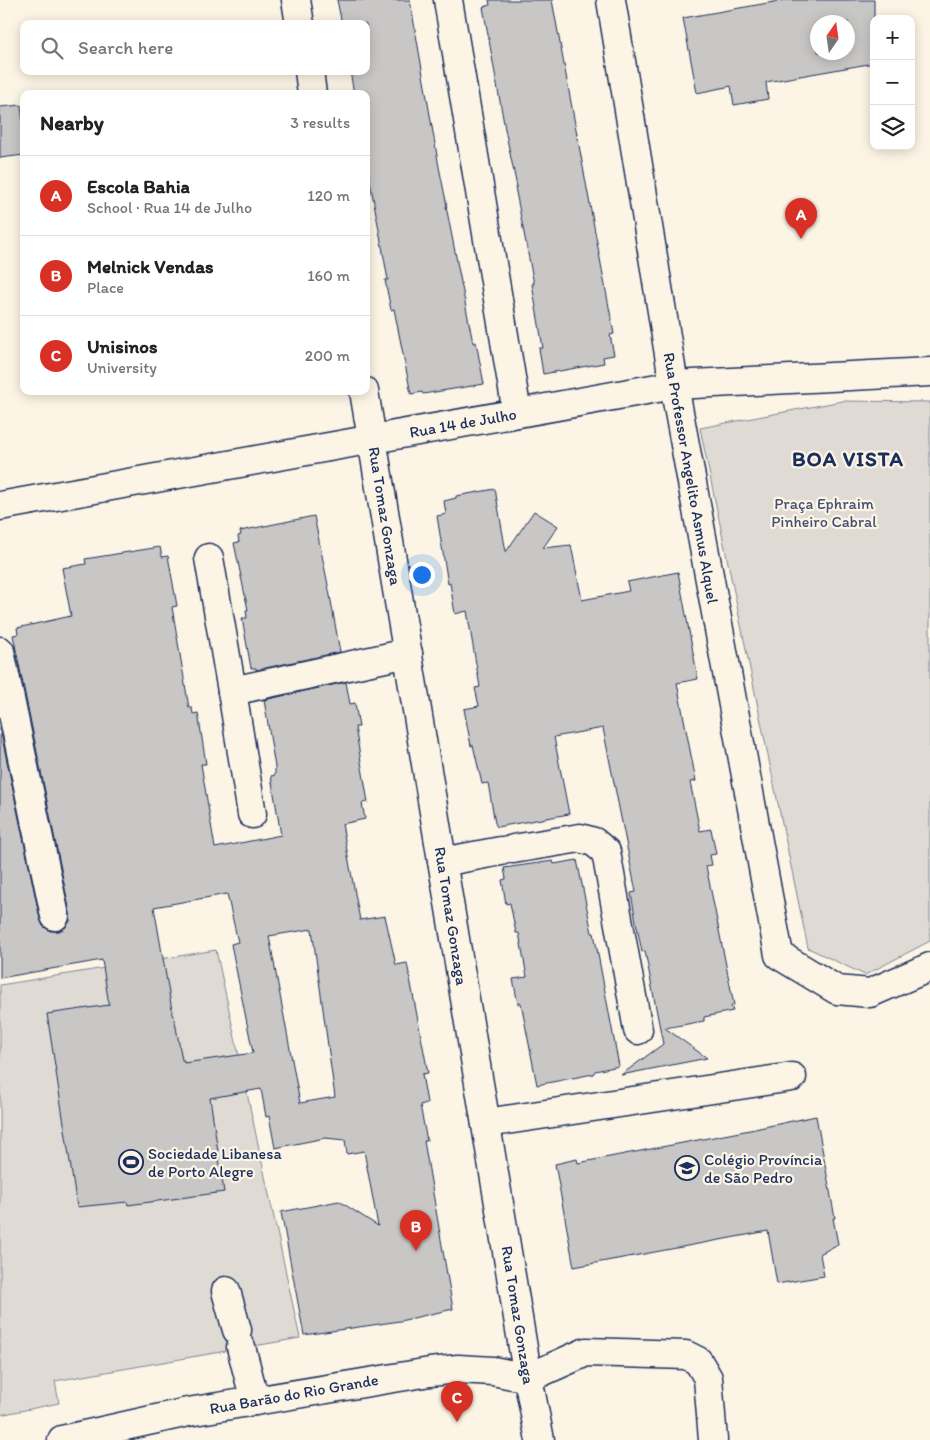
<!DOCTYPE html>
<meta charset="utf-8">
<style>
body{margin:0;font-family:Itim,sans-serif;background:#f2f2f2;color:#222}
.controls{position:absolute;right:15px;top:15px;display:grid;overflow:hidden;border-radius:10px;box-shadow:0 2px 12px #0003}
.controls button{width:45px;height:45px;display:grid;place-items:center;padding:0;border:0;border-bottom:1px solid #e0e0e0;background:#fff;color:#222;font:25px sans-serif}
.compass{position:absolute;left:810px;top:15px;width:45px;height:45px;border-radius:50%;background:#fff;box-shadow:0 2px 12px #0003;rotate:13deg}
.you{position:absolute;left:421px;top:574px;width:18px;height:18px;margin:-12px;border:4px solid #fff;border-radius:50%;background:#1a73e8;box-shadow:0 0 0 8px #1a73e833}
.badge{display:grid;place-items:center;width:32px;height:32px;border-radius:50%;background:#d93025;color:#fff;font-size:16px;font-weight:700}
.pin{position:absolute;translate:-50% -41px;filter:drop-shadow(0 1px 2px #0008)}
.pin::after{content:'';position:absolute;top:26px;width:18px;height:15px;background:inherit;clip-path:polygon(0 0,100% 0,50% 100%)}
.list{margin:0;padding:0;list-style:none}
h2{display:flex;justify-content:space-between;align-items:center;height:65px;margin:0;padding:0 20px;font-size:21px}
h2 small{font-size:16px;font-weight:400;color:#767676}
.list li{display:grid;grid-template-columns:32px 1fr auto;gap:15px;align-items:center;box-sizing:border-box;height:80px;padding:0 20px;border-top:1px solid #e0e0e0}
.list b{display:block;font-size:19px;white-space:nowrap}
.list p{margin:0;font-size:16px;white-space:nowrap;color:#767676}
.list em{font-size:16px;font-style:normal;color:#767676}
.icon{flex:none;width:28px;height:28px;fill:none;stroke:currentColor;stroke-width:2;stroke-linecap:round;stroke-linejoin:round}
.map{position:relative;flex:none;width:930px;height:1440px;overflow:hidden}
.search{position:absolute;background:#fff;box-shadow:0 2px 12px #0003;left:20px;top:20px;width:350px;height:55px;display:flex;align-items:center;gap:12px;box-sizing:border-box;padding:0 18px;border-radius:10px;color:#767676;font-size:19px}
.panel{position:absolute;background:#fff;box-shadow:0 2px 12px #0003;left:20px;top:90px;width:350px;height:305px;border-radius:10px}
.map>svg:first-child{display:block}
</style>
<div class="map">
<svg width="930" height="1440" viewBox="0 0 930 1440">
<rect width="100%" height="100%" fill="#fcf5e5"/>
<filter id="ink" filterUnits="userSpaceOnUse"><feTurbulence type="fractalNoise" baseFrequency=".02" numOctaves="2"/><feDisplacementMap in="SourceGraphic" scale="10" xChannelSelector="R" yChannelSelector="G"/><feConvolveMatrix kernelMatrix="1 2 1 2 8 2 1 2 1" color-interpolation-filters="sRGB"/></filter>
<g filter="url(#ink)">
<g fill="#dfdbd4" stroke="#7d8599">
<polygon points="842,401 930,402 930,941 865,975 808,948 700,428"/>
<polygon points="216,950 300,1338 55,1381 59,1403 0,1415 0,985"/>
</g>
<g fill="#c8c7c6" stroke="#1b2f5e" fill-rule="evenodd">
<polygon points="337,0 410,0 439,167 447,206 446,206 473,343 476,342 484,384 423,394 422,392 411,394 394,309 391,310 385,280 388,280 379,230 366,160 366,94 354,94 350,71 366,71 366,24 342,24"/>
<polygon points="489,0 552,0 614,334 610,335 614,355 603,357 604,363 543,374 539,348 543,348 532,284 534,284 515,187 517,187 505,129 483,7 490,5"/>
<path d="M785,0H874V63L766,82L768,99L734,105L731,86L697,93L683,18ZM818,22H848V52H818Z"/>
<polygon points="21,105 24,131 24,155 0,158 0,107"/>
<polygon points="495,489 506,552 534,511 558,526 543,548 571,545 582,600 629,591 627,582 678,572 698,679 677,683 696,781 690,782 700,831 711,829 716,854 710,855 712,865 706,866 734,1005 731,1006 733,1011 704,1017 704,1021 665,1028 707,1058 621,1075 663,1044 645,951 642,952 636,922 631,893 636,892 603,728 554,737 569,814 497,827 495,823 488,783 482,784 473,745 471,746 464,709 479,706 475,688 480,687 467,611 455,614 450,583 448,584 437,516 446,514 444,501 456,498 456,496"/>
<polygon points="314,516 329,590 340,652 256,670 256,668 251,668 242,618 247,618 246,610 248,610 234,543 239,542 238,536 241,535 240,531"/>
<path d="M160,547L162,557L168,556L177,606L172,607L189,708H192L193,714L198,713L206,764H201L215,848L281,835L271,776L275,775V767L264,700L346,682L350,704L355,703L359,727H355L368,802L362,803L365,819L342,824L360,920L385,916L396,965L407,963L428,1073L422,1074L427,1103L420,1105L427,1141H424L453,1309L400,1321L304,1335L281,1212L339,1201L378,1226L364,1151L347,1154L345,1140L325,1138L275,1148L269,1116L266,1117L261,1089L210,1098L224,1192L128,1205L127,1202L77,1207L47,1014L109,1005L102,960L0,978V728L40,919L43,926L50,931H59L65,928L70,921V913L13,635L18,634L17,628L71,616L62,568L86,564L85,559ZM227,894L238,942L231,944L253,1053L184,1063V1060H182L174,1016H173L154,907ZM312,929L335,1097L300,1103L269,936Z"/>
<polygon points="577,860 592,933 594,933 619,1066 595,1071 593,1074 537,1085 521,1003 518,1004 513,979 527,977 519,933 516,933 510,903 506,904 502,880 506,879 504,868 553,861 554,864"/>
<polygon points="816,1116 835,1218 833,1218 838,1244 820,1254 824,1276 777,1284 768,1231 574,1267 555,1164 577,1159 578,1163 750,1130"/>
</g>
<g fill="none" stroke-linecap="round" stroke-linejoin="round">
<defs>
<g id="minor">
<polyline points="296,0 300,24"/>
<polyline points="448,0 517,413"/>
<polyline points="611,0 674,385 779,955 837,990 870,993 930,967"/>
<polyline points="309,71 312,94"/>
<polyline points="364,391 528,1378 540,1440"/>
<polyline points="0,506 674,385 930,372"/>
<polyline points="209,558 232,691"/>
<polyline points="0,651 55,916"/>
<polyline points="252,814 232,691 408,653"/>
<polyline points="513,849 580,838 594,842 606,852 638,1030"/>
<polyline points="442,862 501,851"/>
<polyline points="486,1123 792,1077"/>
<polyline points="226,1291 237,1330"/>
<polyline points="241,1347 255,1401"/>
<polyline points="528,1378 586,1352 686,1355 698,1361 708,1378 713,1440"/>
<polyline points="62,1440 188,1412 430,1372 458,1369 493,1371 528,1378"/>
</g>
</defs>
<use href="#minor" stroke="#1b2f5e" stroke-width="31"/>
<use href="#minor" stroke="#fcf5e5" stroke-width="28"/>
</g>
</g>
<defs>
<symbol id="stadium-ring" viewBox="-11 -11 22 22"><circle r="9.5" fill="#fcf5e5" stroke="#1b2f5e" stroke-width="1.5"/><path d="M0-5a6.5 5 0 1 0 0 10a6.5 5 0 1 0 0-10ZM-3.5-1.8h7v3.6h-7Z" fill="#1b2f5e"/></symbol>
<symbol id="school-ring" viewBox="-11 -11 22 22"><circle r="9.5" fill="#fcf5e5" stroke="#1b2f5e" stroke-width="1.5"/><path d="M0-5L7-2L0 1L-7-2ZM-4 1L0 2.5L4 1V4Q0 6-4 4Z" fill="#1b2f5e"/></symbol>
</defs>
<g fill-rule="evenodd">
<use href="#stadium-ring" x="117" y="1148" width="28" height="28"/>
<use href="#school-ring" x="673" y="1154" width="28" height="28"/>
</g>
<g text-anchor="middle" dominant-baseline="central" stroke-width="4.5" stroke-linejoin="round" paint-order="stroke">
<g font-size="16" fill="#1b2f5e" stroke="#fcf5e5">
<text transform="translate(463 423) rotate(-10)">Rua 14 de Julho</text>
<text transform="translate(691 478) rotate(80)">Rua Professor Angelito Asmus Alquel</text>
<text transform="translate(385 516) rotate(81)">Rua Tomaz Gonzaga</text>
<text transform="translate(451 916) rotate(81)">Rua Tomaz Gonzaga</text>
<text transform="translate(518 1315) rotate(81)">Rua Tomaz Gonzaga</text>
<text transform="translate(294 1394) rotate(-10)">Rua Barão do Rio Grande</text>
</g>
<g font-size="16" fill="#425176" stroke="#fcf5e5">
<text x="824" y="503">Praça Ephraim<tspan x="824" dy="18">Pinheiro Cabral</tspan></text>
</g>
<g font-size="16" fill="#1b2f5e" stroke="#fcf5e5" text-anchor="start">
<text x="148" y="1153">Sociedade Libanesa<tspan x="148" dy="18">de Porto Alegre</tspan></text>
<text x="704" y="1159">Colégio Província<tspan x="704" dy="18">de São Pedro</tspan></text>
</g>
<g font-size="21" font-weight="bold" letter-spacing="1" fill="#1b2f5e" stroke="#fcf5e5">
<text x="848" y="458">BOA VISTA</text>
</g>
</g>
</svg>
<div class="controls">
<button>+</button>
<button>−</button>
<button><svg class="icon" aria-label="layers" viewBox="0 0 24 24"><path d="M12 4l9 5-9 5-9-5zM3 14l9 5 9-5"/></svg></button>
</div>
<svg class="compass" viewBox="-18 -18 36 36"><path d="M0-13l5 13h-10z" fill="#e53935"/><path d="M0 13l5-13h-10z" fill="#767676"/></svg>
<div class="you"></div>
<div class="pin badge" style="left:801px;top:239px">A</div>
<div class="pin badge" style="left:416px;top:1251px">B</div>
<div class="pin badge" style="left:457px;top:1422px">C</div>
<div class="search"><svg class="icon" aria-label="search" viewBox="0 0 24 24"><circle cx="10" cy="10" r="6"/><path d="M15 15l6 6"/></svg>Search here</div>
<section class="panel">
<h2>Nearby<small>3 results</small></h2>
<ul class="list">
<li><span class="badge">A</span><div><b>Escola Bahia</b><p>School · Rua 14 de Julho</p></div><em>120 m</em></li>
<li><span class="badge">B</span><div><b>Melnick Vendas</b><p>Place</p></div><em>160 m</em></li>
<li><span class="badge">C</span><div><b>Unisinos</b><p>University</p></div><em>200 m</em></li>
</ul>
</section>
</div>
